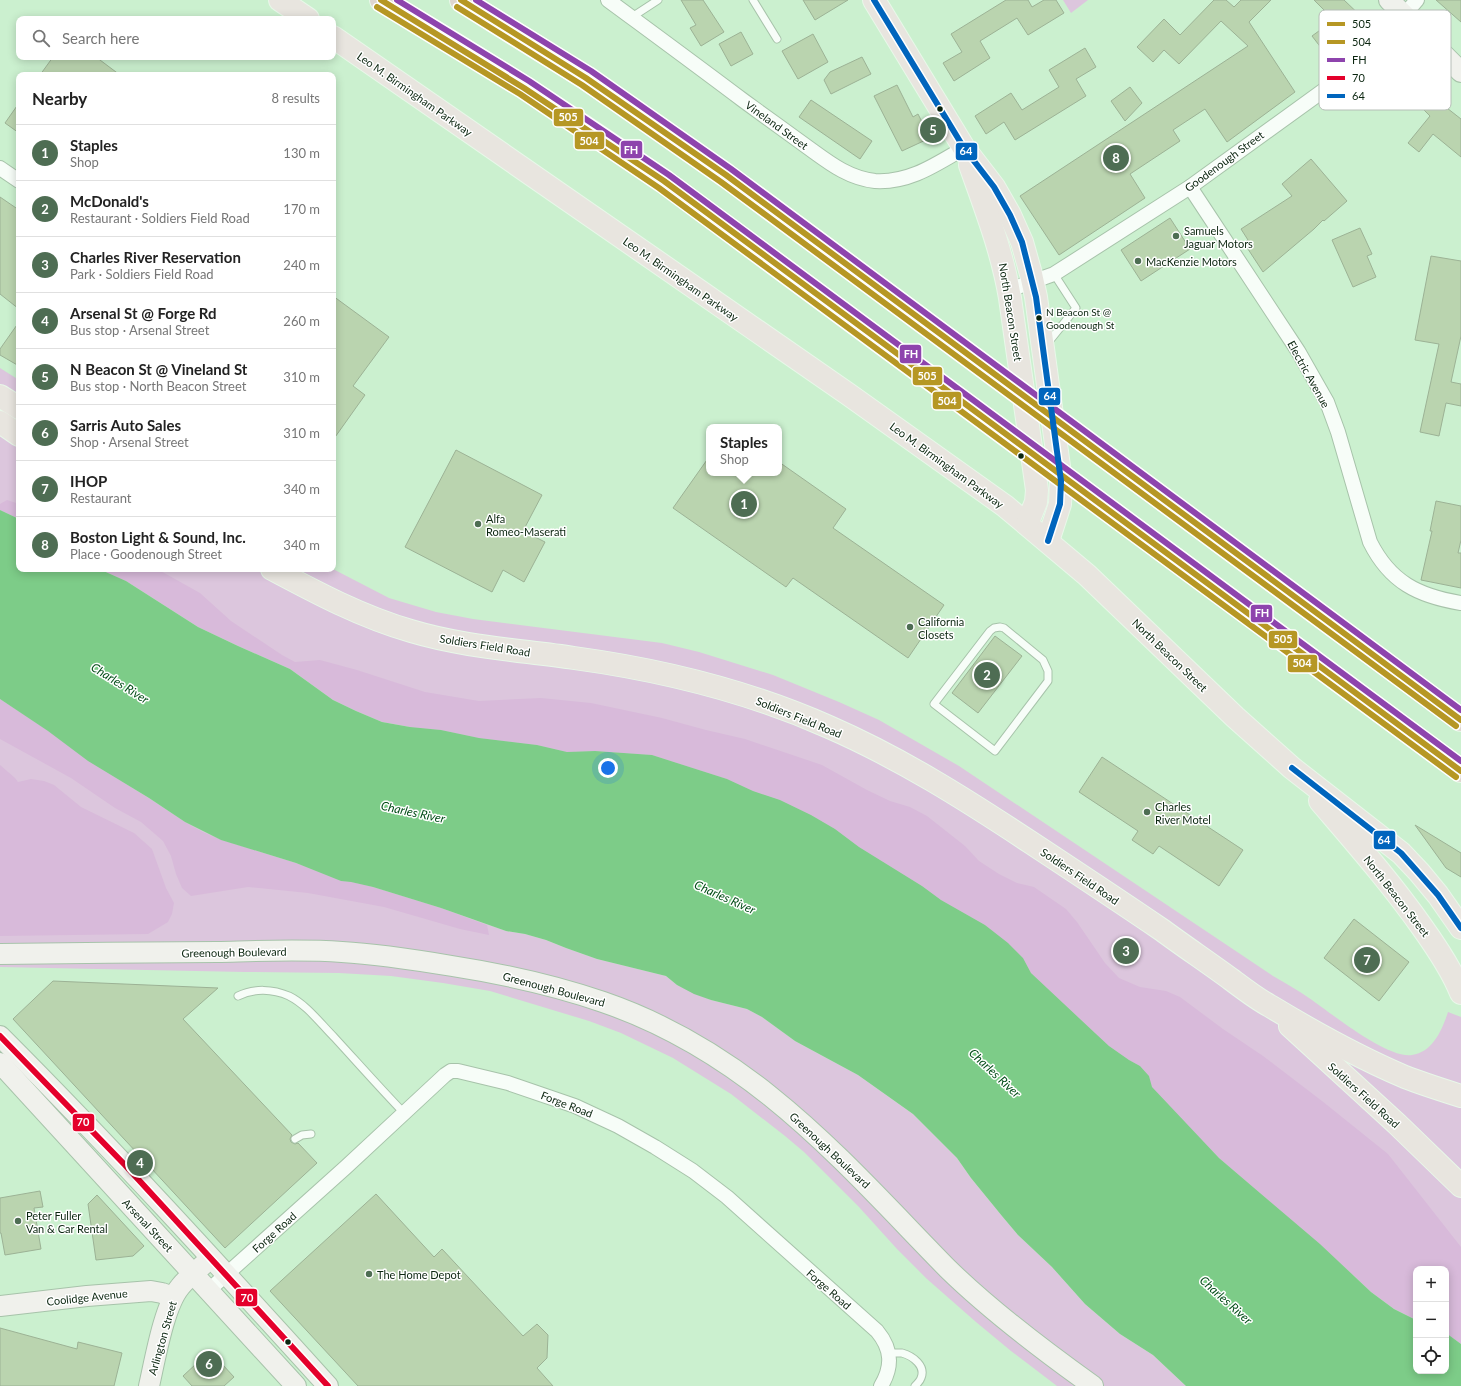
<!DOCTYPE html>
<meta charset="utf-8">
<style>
body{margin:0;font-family:Lato,sans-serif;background:#f6f6f6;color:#222}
.controls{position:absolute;right:12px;bottom:12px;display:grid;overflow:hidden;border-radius:8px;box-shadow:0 2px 10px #0003}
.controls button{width:36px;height:36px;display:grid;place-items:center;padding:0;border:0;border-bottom:1px solid #e0e0e0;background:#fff;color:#222;font:20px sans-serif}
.you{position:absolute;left:608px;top:768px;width:14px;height:14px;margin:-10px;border:3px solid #fff;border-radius:50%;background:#1a73e8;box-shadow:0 0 0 6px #1a73e833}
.badge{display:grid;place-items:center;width:26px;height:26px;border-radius:50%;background:#4e6d53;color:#fff;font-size:13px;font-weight:700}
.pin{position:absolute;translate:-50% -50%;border:2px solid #fff;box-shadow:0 1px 4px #0006}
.popup{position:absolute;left:706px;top:424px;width:76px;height:52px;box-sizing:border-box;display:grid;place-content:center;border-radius:8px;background:#fff;filter:drop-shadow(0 1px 3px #0005);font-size:13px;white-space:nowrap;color:#767676}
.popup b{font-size:15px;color:#222}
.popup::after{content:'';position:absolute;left:50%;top:100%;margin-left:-8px;border:8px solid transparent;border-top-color:#fff}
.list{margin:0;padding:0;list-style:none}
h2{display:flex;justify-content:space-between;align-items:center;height:52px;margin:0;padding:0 16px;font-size:17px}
h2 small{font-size:13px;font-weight:400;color:#767676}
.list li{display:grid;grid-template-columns:26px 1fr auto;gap:12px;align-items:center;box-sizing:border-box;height:56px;padding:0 16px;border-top:1px solid #e0e0e0}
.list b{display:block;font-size:15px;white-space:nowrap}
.list p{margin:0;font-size:13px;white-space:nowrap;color:#767676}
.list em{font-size:13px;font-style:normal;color:#767676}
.icon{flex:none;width:22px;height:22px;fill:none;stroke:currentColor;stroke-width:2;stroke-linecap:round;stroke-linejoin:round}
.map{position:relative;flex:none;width:1461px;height:1386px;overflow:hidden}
.search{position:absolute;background:#fff;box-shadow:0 2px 10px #0003;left:16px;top:16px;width:320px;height:44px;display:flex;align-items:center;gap:10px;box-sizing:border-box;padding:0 14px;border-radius:8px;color:#767676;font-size:15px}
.panel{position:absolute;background:#fff;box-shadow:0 2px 10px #0003;left:16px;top:72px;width:320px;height:500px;border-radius:8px}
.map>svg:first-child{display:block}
</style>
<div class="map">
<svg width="1461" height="1386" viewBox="0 0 1461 1386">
<rect width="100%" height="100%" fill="#cbf0cf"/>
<g fill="#dcc6dd">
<polygon points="1063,0 1088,0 1071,13"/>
<polygon points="0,368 19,380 19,519 0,510"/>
<path d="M99,569H333L389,598L436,612L473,619L662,643L699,652L773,675L839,702L879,720L959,766L1273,976C1285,983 1298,990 1309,998C1331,1013 1387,1059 1412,1055C1433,1052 1442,1030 1448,1012L1461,1017V1344L1446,1333V1269H1416V1320L1352,1274L1219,1158L1151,1087L410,727L126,581Z"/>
<polygon points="0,699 129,786 185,822 221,840 441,908 506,931 525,934 546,940 566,948 597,959 666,976 677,985 711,1000 747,1009 762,1017 795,1041 858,1075 913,1114 957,1158 971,1178 1002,1216 1018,1235 1052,1267 1085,1304 1120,1334 1153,1355 1186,1386 1057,1386 1011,1351 976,1322 927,1279 897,1249 859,1207 804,1152 785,1136 731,1094 673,1058 621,1033 589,1021 490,991 443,983 391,976 339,973 245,972 0,967"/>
</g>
<g fill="#d8bada">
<polygon points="7,500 19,504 19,519 0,510 0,504"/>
<polygon points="99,569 157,569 200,593 231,621 282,655 295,662 320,660 357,670 425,692 479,701 541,698 591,703 662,718 706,730 745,739 822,765 867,790 890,801 910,807 927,816 965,846 979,861 999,874 1017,883 1034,887 1066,909 1077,922 1105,963 1119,978 1140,987 1166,991 1180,997 1223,1029 1263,1056 1322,1101 1388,1154 1461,1247 1461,1344 1446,1333 1446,1269 1416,1269 1416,1320 1394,1309 1371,1292 1320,1244 1219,1158 1151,1087 1149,1076 1140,1066 1129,1060 1109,1046 1095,1033 1031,973 1023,958 985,925 941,900 922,886 859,847 835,829 811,815 780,800 753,791 727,779 652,755 595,751 567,752 537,745 479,738 441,730 410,727 382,722 356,711 333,700 290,669 238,646 198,627 126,581"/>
<polygon points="0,699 49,731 88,761 149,798 185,822 203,832 222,840 296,863 341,881 351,882 373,887 441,908 487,925 489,935 460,929 384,907 308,893 248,887 191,896 182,888 176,874 171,856 163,841 141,822 115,808 71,778 0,739"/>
<polygon points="0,765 15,778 18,782 31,779 44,781 54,785 81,807 134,833 152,849 166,888 174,903 172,914 168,922 148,934 0,936"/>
</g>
<polygon fill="#7dcc88" points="0,510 19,519 19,569 99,569 126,581 198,627 238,646 290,669 333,700 356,711 382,722 410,727 441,730 479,738 537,745 567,752 595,751 652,755 727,779 753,791 780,800 811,815 835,829 859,847 922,886 941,900 985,925 1008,943 1023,958 1031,973 1095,1033 1109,1046 1129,1060 1140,1066 1149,1076 1152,1087 1219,1158 1320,1244 1371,1292 1394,1309 1416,1320 1416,1371 1446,1371 1446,1333 1461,1344 1461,1386 1186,1386 1153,1355 1120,1334 1085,1304 1052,1267 1018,1235 1002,1216 971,1178 957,1158 913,1114 858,1075 795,1041 762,1017 747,1009 711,1000 694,994 677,985 666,976 597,959 566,948 546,940 525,934 506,931 441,908 373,887 351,882 341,881 296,863 221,840 185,822 149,798 88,761 48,731 0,699"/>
<g fill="#bad4af" stroke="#9cb295">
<polygon points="681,0 703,0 724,32 701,46 690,28 696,25"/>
<polygon points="803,0 848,0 815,20"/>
<polygon points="1006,0 1028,0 1032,7 1044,0 1056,0 1064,13 1028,35 1017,18 980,41 990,58 954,81 943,63 962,52 951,34"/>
<polygon points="1214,0 1226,0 1234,7 1241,0 1271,0 1249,22 1295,92 1227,142 1205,109 1173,130 1180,141 1130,174 1145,198 1059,255 1020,196 1248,46 1221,21 1179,64 1164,50 1153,62 1137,47 1164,19 1180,35"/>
<polygon points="1314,0 1344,0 1366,21 1346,41 1341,35 1322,49 1312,36 1334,20"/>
<polygon points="1436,0 1461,0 1461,22"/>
<polygon points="741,32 753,54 731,66 719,44"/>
<polygon points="813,34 828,62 798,79 782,51"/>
<polygon points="1085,48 1096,67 1076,79 1086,96 1015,140 1004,122 986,134 975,116 1011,93 1022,110 1059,87 1049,70"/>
<polygon points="53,57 96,57 120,75 40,75"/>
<polygon points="862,57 871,74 831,94 824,80 830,72"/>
<polygon points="1400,58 1441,98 1438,101 1461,119 1461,157 1433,134 1419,152 1408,143 1430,116 1387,73"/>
<polygon points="897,85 913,117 918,114 930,138 902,151 874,96"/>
<polygon points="1130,87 1142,103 1125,121 1111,101"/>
<polygon points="811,100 872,141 860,159 799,117"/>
<polygon points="19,103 19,133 5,123"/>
<polygon points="1311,159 1347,201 1324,221 1323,220 1314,229 1263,272 1244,243 1248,240 1241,229 1292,196 1282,184"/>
<polygon points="0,197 19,210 19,309 0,294"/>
<polygon points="1170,218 1190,249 1141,281 1121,250"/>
<polygon points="1360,228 1372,254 1367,256 1376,277 1353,287 1332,240"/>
<polygon points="1431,256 1461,261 1461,336 1451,382 1461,384 1461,406 1446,403 1439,436 1420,432 1439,344 1415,340"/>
<polygon points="333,296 389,337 353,386 365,395 333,440"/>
<polygon points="19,322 19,366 0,355 0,349"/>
<polygon points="456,450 542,495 523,531 545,542 524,582 503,570 492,592 405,547"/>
<polygon points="709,457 709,473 779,473 779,462 846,509 833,528 944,605 908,658 793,578 786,587 673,508"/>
<polygon points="1436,501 1461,506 1461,540 1458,553 1461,553 1461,588 1421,580 1432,531 1430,531"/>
<polygon points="995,636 1022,656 978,713 952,693"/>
<polygon points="1102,757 1243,850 1219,886 1159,846 1153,854 1132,840 1138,831 1079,792"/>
<polygon points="1415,825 1461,853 1461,877 1446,868"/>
<polygon points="1354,919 1409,962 1379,1001 1324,958"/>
<polygon points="53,981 218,988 183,1019 292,1135 290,1139 291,1142 295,1144 298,1143 317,1163 225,1248 13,1019"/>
<polygon points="40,1191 43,1207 34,1208 41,1249 5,1255 1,1233 0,1233 0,1198"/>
<polygon points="376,1194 434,1257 442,1249 523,1336 537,1324 548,1335 547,1358 537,1368 553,1386 358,1386 270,1291"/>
<polygon points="97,1195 144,1246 133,1256 96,1260 88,1204"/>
<polygon points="0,1328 77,1349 78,1342 122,1353 114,1386 0,1386"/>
<polygon points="210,1351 234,1377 224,1386 192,1386 183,1376"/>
</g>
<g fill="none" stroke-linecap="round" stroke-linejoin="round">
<defs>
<g id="lane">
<polyline points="753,0 777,39"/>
<polyline points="632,17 658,0"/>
<polyline points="1047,344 1076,308 1054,274"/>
<polygon points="1000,627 1004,628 1043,660 1048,671 1048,681 995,751 934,704 990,631 994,628"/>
<path d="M238,996C254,988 273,989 289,996C307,1005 320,1023 334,1037C357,1062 380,1088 404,1113"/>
<polyline points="295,1139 302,1135 311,1134"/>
<path d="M889,1353C893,1353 898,1353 902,1353C913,1356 926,1366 921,1378C920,1381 917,1384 915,1386"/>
</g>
<g id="street">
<path d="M608,0C654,34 699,67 744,101C765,116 785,131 806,146C827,161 847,178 875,181C909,183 935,165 964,148"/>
<polyline points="0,168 19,181"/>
<path d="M1190,187L1298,351L1327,402L1338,432L1370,542C1390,582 1418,596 1461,603"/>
<polyline points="1009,290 1054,274 1190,187 1331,85 1404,15 1417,0"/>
<path d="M209,1290L346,1167L445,1075L451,1071H458L508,1083L575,1106L618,1126L655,1147L693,1171L727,1197L877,1331C892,1349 893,1366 881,1386"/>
</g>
<g id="secondary">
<polyline points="1389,0 1461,72"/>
<path d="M0,954C72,953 145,952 217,952C259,951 300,949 342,952C379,954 416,960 452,966C503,974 554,985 603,1002C664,1023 720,1056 770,1096C835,1148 890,1210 948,1269C991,1311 1044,1351 1093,1386"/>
<path d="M0,1036C113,1149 220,1267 328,1386"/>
<polyline points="0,1063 296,1386"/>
<polyline points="0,1306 87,1296 151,1291 162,1293 173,1297"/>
<path d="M149,1386C155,1360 164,1306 180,1287C186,1279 195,1272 203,1265"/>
</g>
<g id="primary">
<polyline points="280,0 308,19"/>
<polyline points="874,0 964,148 994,187 1010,215 1022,242 1031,274 1036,297 1061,481 1060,504 1048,541"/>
<polyline points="333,37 848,394 1005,506 1087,575 1235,717 1292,768 1401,853 1419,872 1438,895 1461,928"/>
<path d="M970,165C986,210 1002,251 1010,298L1037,490L1036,502L1027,524"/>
<polyline points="0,396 19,408"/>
<polyline points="0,422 19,435"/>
<path d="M272,569C317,593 362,617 411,631C464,647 520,650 574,658C662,670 748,691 829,727C900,758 965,799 1030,842C1074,871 1118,900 1162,930C1185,947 1209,963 1232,980C1244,989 1257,999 1270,1006C1313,1032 1358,1057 1405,1077C1423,1084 1442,1090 1461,1096"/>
<path d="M1320,801C1355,842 1391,883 1422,927C1437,948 1452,970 1461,993"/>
<polyline points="1290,1026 1397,1124 1461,1186"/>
</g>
<g id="highway">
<path d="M381,0C478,56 572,117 664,181L1001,430"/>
<path d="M461,0C647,111 819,244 993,373"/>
<polyline points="1088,444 1461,720"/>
<polyline points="1098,502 1461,771"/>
</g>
</defs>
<use href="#lane" stroke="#a7c3aa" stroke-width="9"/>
<use href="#street" stroke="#a7c3aa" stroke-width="16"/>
<use href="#secondary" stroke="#a7c3aa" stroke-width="22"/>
<use href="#primary" stroke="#e8f8e9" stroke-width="24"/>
<use href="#highway" stroke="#e8f8e9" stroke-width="24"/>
<use href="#lane" stroke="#f7fdf8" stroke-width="7"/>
<use href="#street" stroke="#f7fdf8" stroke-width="14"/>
<use href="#secondary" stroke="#f0f1ec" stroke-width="20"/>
<use href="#primary" stroke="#e8e5df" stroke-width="22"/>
<use href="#highway" stroke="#ded6cf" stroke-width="22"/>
<defs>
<g id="highway-bridge">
<polyline points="993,373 1088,444"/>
<polyline points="1001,430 1098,502"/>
</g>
</defs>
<use href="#highway-bridge" stroke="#e8f8e9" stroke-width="24" stroke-linecap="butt"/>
<use href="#highway-bridge" stroke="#ded6cf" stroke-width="22"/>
<defs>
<g id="bus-1">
<polyline points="381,0 524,88 664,181 1461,771"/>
<polyline points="461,0 586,78 726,175 1461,720"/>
</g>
<g id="bus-2">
<polyline points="377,7 520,94 659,188 1456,777"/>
<polyline points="457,7 582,85 721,182 1456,726"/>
</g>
<g id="bus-3">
<polyline points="397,0 529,81 669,175 1461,761"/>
<polyline points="476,0 591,71 731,169 1461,710"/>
</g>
<polyline id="bus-4" points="0,1036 125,1165 328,1386"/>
<g id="bus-5">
<polyline points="874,0 964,148 994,187 1010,215 1022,242 1036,297 1061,481 1060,504 1048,541"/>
<polyline points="1292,768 1401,853 1438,895 1461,928"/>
</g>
</defs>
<use href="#bus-1" stroke="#fff" stroke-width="9"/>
<use href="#bus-2" stroke="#fff" stroke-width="9"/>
<use href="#bus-3" stroke="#fff" stroke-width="9"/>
<use href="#bus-4" stroke="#fff" stroke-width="9"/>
<use href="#bus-5" stroke="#fff" stroke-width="9"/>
<use href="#bus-1" stroke="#b69724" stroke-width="6"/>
<use href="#bus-2" stroke="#b69724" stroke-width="6"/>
<use href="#bus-3" stroke="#8e44ad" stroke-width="6"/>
<use href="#bus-4" stroke="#e4002b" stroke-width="6"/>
<use href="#bus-5" stroke="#0065bd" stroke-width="6"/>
</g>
<g fill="#0b2610" stroke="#fff" stroke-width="1.5">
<circle cx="940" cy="109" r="3.5"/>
<circle cx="1039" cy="318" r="3.5"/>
<circle cx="1021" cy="456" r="3.5"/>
<circle cx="288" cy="1342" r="3.5"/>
</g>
<g fill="#4e6d53" stroke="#fff" stroke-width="1.5">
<circle cx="1176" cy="236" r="4"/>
<circle cx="1138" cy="261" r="4"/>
<circle cx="478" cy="524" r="4"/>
<circle cx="910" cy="627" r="4"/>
<circle cx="1147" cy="812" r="4"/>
<circle cx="18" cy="1221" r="4"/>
<circle cx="369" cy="1274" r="4"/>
</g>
<g text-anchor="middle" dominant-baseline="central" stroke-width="3" stroke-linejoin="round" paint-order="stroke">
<g font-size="10" fill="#0b2610" stroke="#fff" text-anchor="start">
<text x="1046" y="312">N Beacon St @<tspan x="1046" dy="13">Goodenough St</tspan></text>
</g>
<g font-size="11" fill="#0b2610" stroke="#fff">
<text transform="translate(415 94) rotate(35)">Leo M. Birmingham Parkway</text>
<text transform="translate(777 125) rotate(36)">Vineland Street</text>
<text transform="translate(1224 161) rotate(-36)">Goodenough Street</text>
<text transform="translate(681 279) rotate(35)">Leo M. Birmingham Parkway</text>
<text transform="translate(1011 312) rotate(81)">North Beacon Street</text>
<text transform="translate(1309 374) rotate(61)">Electric Avenue</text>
<text transform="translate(947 465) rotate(36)">Leo M. Birmingham Parkway</text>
<text transform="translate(485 645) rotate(9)">Soldiers Field Road</text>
<text transform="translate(1170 655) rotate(44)">North Beacon Street</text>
<text transform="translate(799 717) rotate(22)">Soldiers Field Road</text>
<text transform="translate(1080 876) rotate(34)">Soldiers Field Road</text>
<text transform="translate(1397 896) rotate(52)">North Beacon Street</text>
<text transform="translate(234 952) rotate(-1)">Greenough Boulevard</text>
<text transform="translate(554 989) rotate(15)">Greenough Boulevard</text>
<text transform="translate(1364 1095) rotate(42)">Soldiers Field Road</text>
<text transform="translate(567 1104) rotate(21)">Forge Road</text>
<text transform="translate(830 1150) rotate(43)">Greenough Boulevard</text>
<text transform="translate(148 1225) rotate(47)">Arsenal Street</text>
<text transform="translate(274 1232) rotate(-42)">Forge Road</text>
<text transform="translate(829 1289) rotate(41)">Forge Road</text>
<text transform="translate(87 1297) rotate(-6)">Coolidge Avenue</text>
<text transform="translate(162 1338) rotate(-74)">Arlington Street</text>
</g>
<g font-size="11" fill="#0b2610" stroke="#fff" text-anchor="start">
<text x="1184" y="230">Samuels<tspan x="1184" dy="13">Jaguar Motors</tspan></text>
<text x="1146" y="261">MacKenzie Motors</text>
<text x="486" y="518">Alfa<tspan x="486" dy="13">Romeo-Maserati</tspan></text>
<text x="918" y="621">California<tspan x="918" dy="13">Closets</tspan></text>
<text x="1155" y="806">Charles<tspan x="1155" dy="13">River Motel</tspan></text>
<text x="26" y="1215">Peter Fuller<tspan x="26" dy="13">Van &amp; Car Rental</tspan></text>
<text x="377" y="1274">The Home Depot</text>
</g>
<g font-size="12" font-style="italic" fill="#034d18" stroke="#fff">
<text transform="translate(120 683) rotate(32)">Charles River</text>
<text transform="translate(413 812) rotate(12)">Charles River</text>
<text transform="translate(725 897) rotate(24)">Charles River</text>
<text transform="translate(995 1073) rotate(43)">Charles River</text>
<text transform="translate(1226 1300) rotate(42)">Charles River</text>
</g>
</g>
<rect x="1319" y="10" width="132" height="100" rx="6" fill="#fff" stroke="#b6beb7" stroke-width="1"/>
<rect x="1327" y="22" width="18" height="4" fill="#b69724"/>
<rect x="1327" y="40" width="18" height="4" fill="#b69724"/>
<rect x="1327" y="58" width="18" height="4" fill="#8e44ad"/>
<rect x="1327" y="76" width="18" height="4" fill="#e4002b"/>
<rect x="1327" y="94" width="18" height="4" fill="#0065bd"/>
<g font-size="11" fill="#0b2610">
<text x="1352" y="28">505</text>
<text x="1352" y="46">504</text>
<text x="1352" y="64">FH</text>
<text x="1352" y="82">70</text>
<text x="1352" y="100">64</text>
</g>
<g stroke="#fff" stroke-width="1.5">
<rect x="553" y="108" width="31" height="19" rx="4" fill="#b69724"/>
<rect x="574" y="131" width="31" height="19" rx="4" fill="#b69724"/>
<rect x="620" y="140" width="23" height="19" rx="4" fill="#8e44ad"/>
<rect x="955" y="142" width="23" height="19" rx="4" fill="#0065bd"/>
<rect x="899" y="344" width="23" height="20" rx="4" fill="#8e44ad"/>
<rect x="912" y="366" width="31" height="20" rx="4" fill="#b69724"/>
<rect x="1038" y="387" width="23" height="19" rx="4" fill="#0065bd"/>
<rect x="932" y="391" width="30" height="19" rx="4" fill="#b69724"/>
<rect x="1250" y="604" width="23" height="19" rx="4" fill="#8e44ad"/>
<rect x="1268" y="630" width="30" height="19" rx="4" fill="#b69724"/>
<rect x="1287" y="654" width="31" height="19" rx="4" fill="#b69724"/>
<rect x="1373" y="830" width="23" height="20" rx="4" fill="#0065bd"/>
<rect x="72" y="1113" width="23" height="19" rx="4" fill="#e4002b"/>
<rect x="235" y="1288" width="23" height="19" rx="4" fill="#e4002b"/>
</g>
<g font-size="11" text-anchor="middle" font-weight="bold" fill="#fff">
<text x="568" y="121">505</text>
<text x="589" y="145">504</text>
<text x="631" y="154">FH</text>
<text x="966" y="155">64</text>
<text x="911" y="358">FH</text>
<text x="927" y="380">505</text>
<text x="1050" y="400">64</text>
<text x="947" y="405">504</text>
<text x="1262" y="617">FH</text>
<text x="1283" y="643">505</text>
<text x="1302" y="667">504</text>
<text x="1384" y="844">64</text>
<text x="83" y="1126">70</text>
<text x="247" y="1302">70</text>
</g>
</svg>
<div class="controls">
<button>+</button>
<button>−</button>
<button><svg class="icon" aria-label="locate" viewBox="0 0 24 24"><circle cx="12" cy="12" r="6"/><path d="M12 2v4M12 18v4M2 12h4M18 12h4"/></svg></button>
</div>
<div class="you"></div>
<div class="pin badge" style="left:744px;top:504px">1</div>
<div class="popup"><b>Staples</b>Shop</div>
<div class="pin badge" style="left:987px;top:675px">2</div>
<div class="pin badge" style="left:1126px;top:951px">3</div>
<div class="pin badge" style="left:140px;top:1163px">4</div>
<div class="pin badge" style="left:933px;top:130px">5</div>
<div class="pin badge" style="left:209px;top:1364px">6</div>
<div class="pin badge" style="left:1367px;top:960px">7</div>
<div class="pin badge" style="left:1116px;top:158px">8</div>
<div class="search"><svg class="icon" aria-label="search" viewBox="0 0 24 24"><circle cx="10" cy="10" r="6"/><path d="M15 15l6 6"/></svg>Search here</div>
<section class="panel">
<h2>Nearby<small>8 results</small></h2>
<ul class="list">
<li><span class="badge">1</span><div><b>Staples</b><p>Shop</p></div><em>130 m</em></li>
<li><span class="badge">2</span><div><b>McDonald's</b><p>Restaurant · Soldiers Field Road</p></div><em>170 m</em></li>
<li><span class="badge">3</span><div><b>Charles River Reservation</b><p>Park · Soldiers Field Road</p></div><em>240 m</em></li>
<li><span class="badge">4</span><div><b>Arsenal St @ Forge Rd</b><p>Bus stop · Arsenal Street</p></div><em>260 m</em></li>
<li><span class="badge">5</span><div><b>N Beacon St @ Vineland St</b><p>Bus stop · North Beacon Street</p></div><em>310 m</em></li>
<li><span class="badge">6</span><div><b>Sarris Auto Sales</b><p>Shop · Arsenal Street</p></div><em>310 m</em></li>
<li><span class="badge">7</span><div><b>IHOP</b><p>Restaurant</p></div><em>340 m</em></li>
<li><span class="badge">8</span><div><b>Boston Light &amp; Sound, Inc.</b><p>Place · Goodenough Street</p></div><em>340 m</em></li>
</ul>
</section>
</div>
